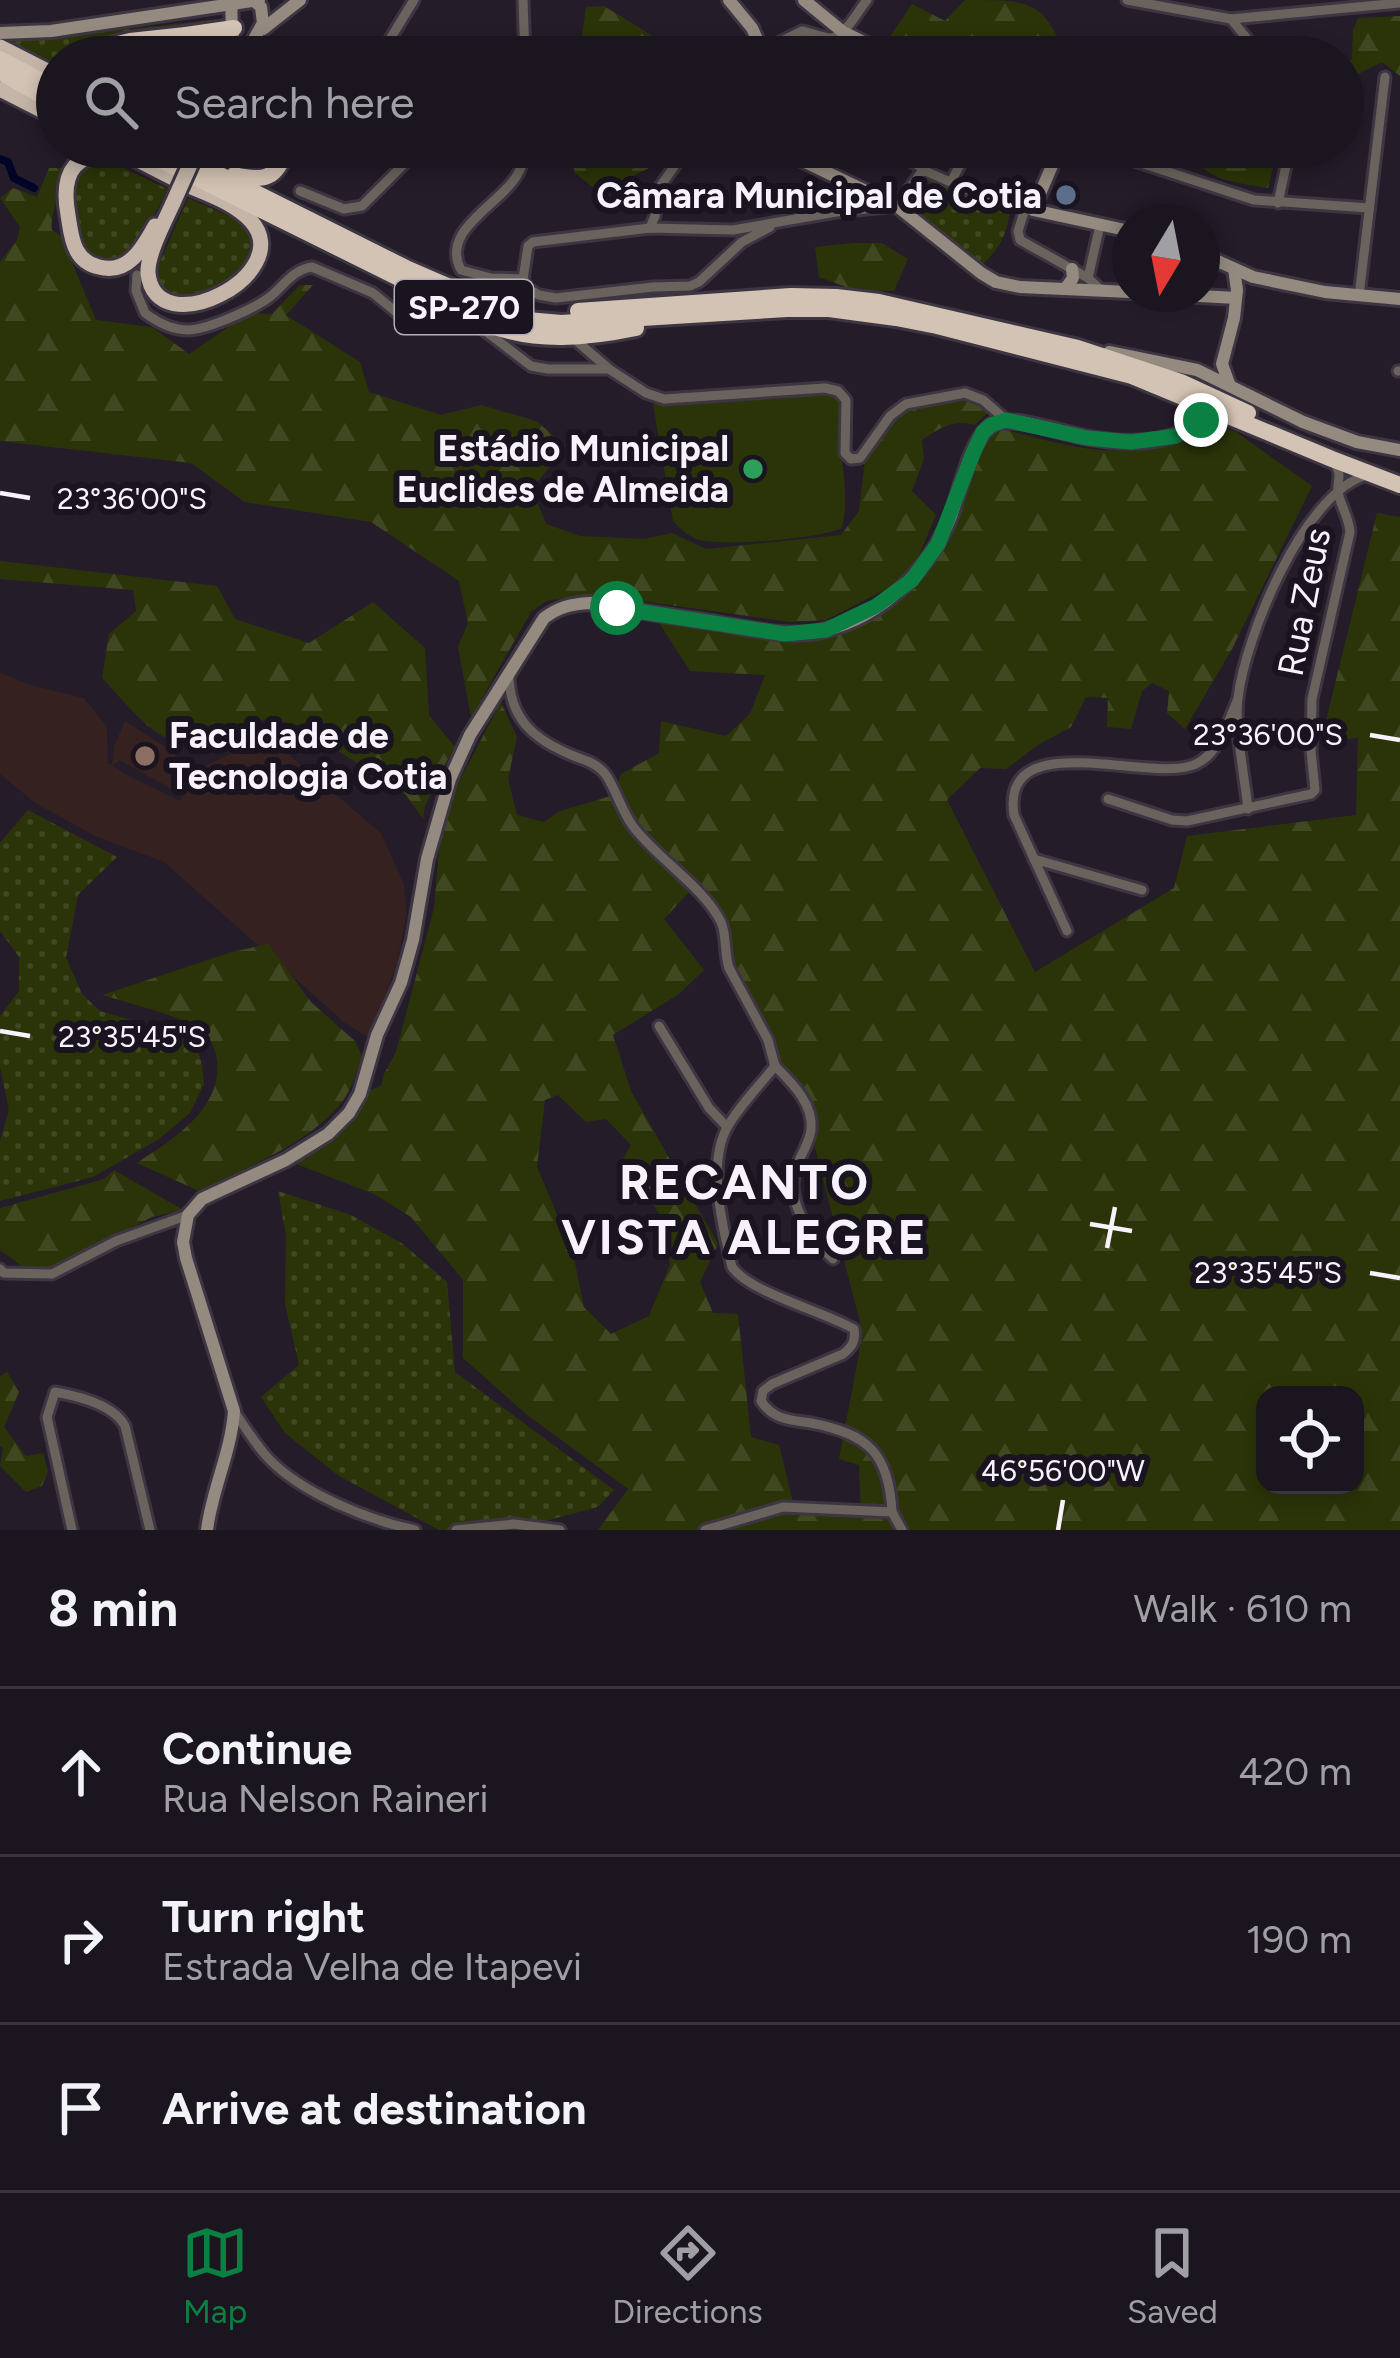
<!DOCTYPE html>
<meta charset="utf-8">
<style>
body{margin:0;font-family:Figtree,sans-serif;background:#28222c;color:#f1f3f6}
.controls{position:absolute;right:36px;bottom:36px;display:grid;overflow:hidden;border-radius:24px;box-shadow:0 6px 18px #0003}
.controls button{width:108px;height:108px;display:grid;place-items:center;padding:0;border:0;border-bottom:3px solid #39343d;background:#1b151f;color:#f1f3f6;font:60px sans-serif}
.compass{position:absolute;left:1112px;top:204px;width:108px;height:108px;border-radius:50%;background:#1b151f;box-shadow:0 6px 18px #0003;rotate:190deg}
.stop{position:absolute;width:36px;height:36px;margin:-27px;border:9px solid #0b8043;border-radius:50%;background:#fff}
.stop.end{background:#0b8043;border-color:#fff;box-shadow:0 3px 12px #0008}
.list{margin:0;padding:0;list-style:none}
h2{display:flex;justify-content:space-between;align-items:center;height:156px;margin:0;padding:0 48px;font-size:51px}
h2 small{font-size:39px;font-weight:400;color:#a09fa4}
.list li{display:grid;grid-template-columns:78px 1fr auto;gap:36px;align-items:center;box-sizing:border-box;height:168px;padding:0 48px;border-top:3px solid #39343d}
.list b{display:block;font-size:45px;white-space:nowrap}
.list p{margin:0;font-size:39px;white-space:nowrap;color:#a09fa4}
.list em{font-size:39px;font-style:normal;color:#a09fa4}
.icon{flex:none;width:66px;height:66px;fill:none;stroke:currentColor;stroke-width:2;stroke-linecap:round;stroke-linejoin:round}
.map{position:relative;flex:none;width:1400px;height:1530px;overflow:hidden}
.search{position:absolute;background:#1b151f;box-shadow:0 6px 18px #0003;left:36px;right:36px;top:36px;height:132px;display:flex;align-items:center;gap:30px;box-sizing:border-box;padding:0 42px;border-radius:66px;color:#a09fa4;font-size:45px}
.sheet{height:660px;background:#1b151f}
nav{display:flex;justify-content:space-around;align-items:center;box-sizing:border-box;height:168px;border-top:3px solid #39343d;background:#1b151f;font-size:33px;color:#a09fa4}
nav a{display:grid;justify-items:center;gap:6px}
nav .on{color:#0b8043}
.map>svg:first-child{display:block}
</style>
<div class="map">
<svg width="1400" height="1530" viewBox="0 0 1400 1530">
<defs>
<pattern id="grass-dots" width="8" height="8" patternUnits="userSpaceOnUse" patternTransform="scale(3)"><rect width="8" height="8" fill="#2b3408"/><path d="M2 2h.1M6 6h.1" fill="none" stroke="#404821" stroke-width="1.8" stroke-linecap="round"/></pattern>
<pattern id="forest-firs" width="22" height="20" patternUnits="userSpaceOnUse" patternTransform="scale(3)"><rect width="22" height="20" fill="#2b3408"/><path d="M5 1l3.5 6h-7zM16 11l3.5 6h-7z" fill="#404821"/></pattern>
</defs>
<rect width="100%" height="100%" fill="#241c29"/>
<polygon fill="#342120" points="0,672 27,684 84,698 107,727 108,763 112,765 114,746 125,721 175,753 177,768 186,772 177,792 119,760 113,766 127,775 180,801 201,768 267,736 381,833 404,884 407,915 397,963 370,1039 345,1023 164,862 97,837 35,803 0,774"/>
<g fill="url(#grass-dots)">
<polygon points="220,19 228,25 97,57 57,57 57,66 8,42"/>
<path d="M106,160L168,189L131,259L113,267L85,255C78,237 64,186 79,171C86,164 97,161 106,160Z"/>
<path d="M932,180L1010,212C1006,236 1000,248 982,265L916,214L908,203L927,181Z"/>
<path d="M188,198L245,223L255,245L247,271L200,300L173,299C162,288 156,282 158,266Z"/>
<polygon points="28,810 117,857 78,895 66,958 82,994 100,1011 173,1032 196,1044 202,1064 204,1084 190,1113 159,1139 93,1177 0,1201 0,1141 9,1110 0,1067 0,1016 19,991 19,957 0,931 0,843"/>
<polygon points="278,1191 351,1215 403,1244 447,1282 455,1372 614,1490 598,1507 515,1529 439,1530 339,1476 285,1433 261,1397 299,1365 285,1304 286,1236"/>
</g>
<g fill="url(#forest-firs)" fill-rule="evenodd">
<path d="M965,0C1032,0 1042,0 1067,57H921L887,41L912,4L945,21Z"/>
<polygon points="604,6 687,57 593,57 581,45 586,7"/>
<polygon points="1400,16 1400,76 1382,62 1343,82 1343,61 1352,60 1353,30 1358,18"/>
<polygon points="567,147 670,147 655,165 600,193 575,173"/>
<path d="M1189,147H1278L1268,188C1236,182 1202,182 1189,147Z"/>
<path d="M49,168H68C63,182 49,217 52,230L61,236L96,320L152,327L189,354L249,313L272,314L300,285H313L286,315L360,362L369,392L441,415L481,405L536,421L566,446L532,489L546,524L580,536L644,539L672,533L706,549L841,535L859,511L866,452L874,439L906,405L965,395L983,401L990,410L975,425C953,419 940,428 922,440L924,459L912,491L936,515L917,560L892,586L826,620L790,622L591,594L546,601L531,612L499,668L437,779L425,806L423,819L406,795L300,726C288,723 276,719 263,720C236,722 197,746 172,740C149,734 119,695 102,678L109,634L136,611L133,590L0,579V561L217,586L235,619L309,643L373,602L425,648L429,715L454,746L471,717L458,647L468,623L459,581L371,522L245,502L191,463L0,441V262L17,240L20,227L0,198L13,188L37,197Z"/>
<polygon points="854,243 882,243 908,259 894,291 854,290 819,277 815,247"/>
<path d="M1208,422L1236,432L1312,486L1232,649L1185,729L1167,713L1169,691L1152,683L1142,691L1131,729L1107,727L1108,698L1086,697L1071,727L1038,745L1006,769L980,768L947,800L1035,972L1174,888L1187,836L1356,815L1358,738L1321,741L1377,513L1400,517V1530H598L628,1489L526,1414L463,1358V1280L411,1217L374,1194L286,1160L328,1134L360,1094L381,1086L384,1074L396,1052L434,908L441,829L455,789L502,700V705L517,737L508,779L517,815L544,822L560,811L614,795L621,774L659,753L661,721L726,736L750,714L765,675L690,671L658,621L794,638L825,636L851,628L899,601L930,571L951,532L968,468L984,440L992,433L1004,430C1049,440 1101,459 1146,446C1167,441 1188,430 1208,422ZM691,890L722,923L729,968L768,1040L775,1066L810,1115L811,1132L861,1326L859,1354L839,1459L859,1465L861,1513L795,1511L779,1445L751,1437L738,1314L713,1313L700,1282L718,1244L631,1091L613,1035L679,994L704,970L664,919ZM558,1095L586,1122L606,1119L631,1145L623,1159L665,1222L670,1265L649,1316L611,1334L584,1307L573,1253L537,1167L545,1100ZM1265,1395H1355V1485H1265Z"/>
<path d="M268,944L311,1002L355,1041L362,1056C356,1073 351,1093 338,1107C303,1147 245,1167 199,1191L137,1163C173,1139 223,1109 217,1059C215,1047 209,1035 199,1029C172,1013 131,1004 102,995L232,952Z"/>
<polygon points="114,1170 183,1210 152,1217 48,1270 26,1269 0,1250 0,1208 104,1179"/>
<polygon points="7,1372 19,1392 4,1427 26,1456 43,1453 48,1471 42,1486 26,1492 0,1466 3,1448 0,1446 0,1376"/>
</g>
<path fill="#2b3408" d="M826,391C833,395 837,396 839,404C842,412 838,423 839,432C841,465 850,495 842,528C820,539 719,547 696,539C687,535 680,528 673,521L653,404Z"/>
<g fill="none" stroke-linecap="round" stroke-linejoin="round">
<polyline stroke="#000528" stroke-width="8" points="0,159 8,162 14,178 34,188"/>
<defs>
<polyline id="pedestrian" points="883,147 923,170"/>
<g id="minor">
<polyline points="523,0 525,57"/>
<polyline points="1127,0 1231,19 1262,57"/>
<polyline points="1231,19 1400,3"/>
<polyline points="826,39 834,48 848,57"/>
<path d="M763,50L802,31C811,32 823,39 832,38C846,35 858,11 867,0"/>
<polyline points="379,57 414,0"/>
<path d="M523,147C522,153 523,161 521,167C509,202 438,227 461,270L491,278L523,279"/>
<polyline points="1092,147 1254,200 1369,208"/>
<polyline points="951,182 969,147"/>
<polyline points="300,191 344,209 362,206 417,151"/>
<polyline points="1278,203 1290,147"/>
<polyline points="1025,209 1018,231 1020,240 1088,278 1101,290"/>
<polyline points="650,228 655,216 659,188 688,147"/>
<path d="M137,275L136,291L145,313C157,322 172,330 188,330C206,330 251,310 267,299C283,288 291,270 312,267L373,293L407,321L414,323L437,313H447L480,327L531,366L548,369H609L646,393L664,399L825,388L838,391L846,400L845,453L851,459L860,458L890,416L906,404L965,393L983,400L1006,420"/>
<polyline points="1088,278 1100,225"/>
<polyline points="523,279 528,246 533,242 650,228 733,230 836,212 897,206 923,170 973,192 1033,210"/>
<polyline points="523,279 528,289 539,295 556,298 653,287 690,286 699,282 742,242 770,227"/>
<polyline points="1359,296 1385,77"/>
<polyline points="572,337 609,369"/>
<polyline points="1398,371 1400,371"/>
<path d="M509,674C509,719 534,740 574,756C585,760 598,764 606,775C616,790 621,809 632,825C655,857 704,887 721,922C727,935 724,953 729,968L768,1040L775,1066"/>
<path d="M1108,799L1172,820L1187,821L1311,794L1315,790L1311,751L1312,699L1350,532C1349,517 1339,502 1338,492C1337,477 1343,477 1334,462"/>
<path d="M1248,809C1245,779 1234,725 1238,698C1245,637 1304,492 1367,475"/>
<polyline points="1034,859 1142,890"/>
<path d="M1067,931L1014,815C1000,723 1152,785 1196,764C1219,753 1228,722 1237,701"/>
<polyline points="659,1026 709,1108 727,1127"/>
<path d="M775,1066C760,1085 740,1105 728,1126C706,1163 723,1228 732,1267C750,1293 823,1311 854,1329C856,1341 852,1347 843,1354L772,1384L763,1391L761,1401C773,1420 791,1420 811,1423C868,1434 889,1453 892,1512"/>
<path d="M775,1066C792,1083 814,1104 811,1130C809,1146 797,1159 794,1175C788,1205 812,1240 833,1259"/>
<polyline points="0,1269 4,1273 52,1274 116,1241 188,1215"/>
<path d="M234,1411C245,1427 255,1444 268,1458C301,1493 368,1520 415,1530"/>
<path d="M72,1530L47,1417L55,1392C78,1396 114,1405 125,1426L150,1530"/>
<polyline points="456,1530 514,1524 560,1530"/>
<polyline points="705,1530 783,1507 892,1512 902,1530"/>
</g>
<g id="secondary">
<polyline points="729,0 752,28 765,57"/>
<polyline points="804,0 843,32 894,57"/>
<polyline points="263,29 300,0"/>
<polyline points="0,33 51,31 259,0"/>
<path d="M231,57C237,38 229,23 232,4"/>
<polyline points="244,57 263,23 261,7 254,1"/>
<polyline points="774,147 897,206 981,273 996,282 1020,287 1130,292"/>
<polyline points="1060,147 1033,210 1130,231"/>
<polyline points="1202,254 1253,277 1325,292 1400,299"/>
<polyline points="1065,289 1073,278 1072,269"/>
<polyline points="1165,294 1236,298"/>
<polyline points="1109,352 1197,370 1303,422 1357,442 1400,450"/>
<polyline points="1230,386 1222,364 1234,318 1237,290 1234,269"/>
<path d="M207,1530C212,1489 231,1453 234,1411L186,1258L183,1242L188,1215L202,1199L286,1160L328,1134L349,1113L360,1094L377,1035L401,983L413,940L427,859L450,779L470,735L544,618C559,607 571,604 590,603C632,610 674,617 717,623C752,629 791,639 826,630C883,616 930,569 951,516C959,494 971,437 992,425C1012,413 1066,435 1090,438C1119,443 1152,445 1181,433C1196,427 1205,417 1221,414"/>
</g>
<g id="trunk">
<polyline points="0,47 57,76"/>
<polyline points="0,89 57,118"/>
<path d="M113,147C138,160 162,173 187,185C208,194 235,203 251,221C299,274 155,347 148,273C147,254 165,221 173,203"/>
<path d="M123,156C76,148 60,171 68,215C70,227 71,241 77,251C82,260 90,265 99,267C128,275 143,248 155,226"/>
</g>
<g id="motorway">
<polyline points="186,35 234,28"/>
<polyline points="101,57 114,45 130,41 186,35 200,41 215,57"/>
<polyline points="0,59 57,89"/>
<polyline points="0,72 57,104"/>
<polyline points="134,147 415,286 469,309 505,318 561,323 787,309 829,309 896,318 937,326 1132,376 1332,459 1400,485"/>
<polyline points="164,147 406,268 480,300 500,305"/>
<path d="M234,175C265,182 277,179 287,147"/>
<polyline points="578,311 791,296 836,297 879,302 1078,348 1181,382 1248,413"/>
<path d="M490,325C536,343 588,338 636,328"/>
</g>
</defs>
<use href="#pedestrian" stroke="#3d3642" stroke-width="12"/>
<use href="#minor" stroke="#3d3642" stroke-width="15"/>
<use href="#secondary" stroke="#3d3642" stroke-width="18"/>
<use href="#trunk" stroke="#3d3642" stroke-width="21"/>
<use href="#motorway" stroke="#3d3642" stroke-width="22"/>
<use href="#pedestrian" stroke="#6a635d" stroke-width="6"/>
<use href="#minor" stroke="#6a635d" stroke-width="9"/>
<use href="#secondary" stroke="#948a80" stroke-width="12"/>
<use href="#trunk" stroke="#c4b5a8" stroke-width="15"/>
<use href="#motorway" stroke="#d3c3b4" stroke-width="16"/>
<defs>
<polyline id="trunk-bridge" points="173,203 198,147"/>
</defs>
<use href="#trunk-bridge" stroke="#3d3642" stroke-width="21" stroke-linecap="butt"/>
<use href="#trunk-bridge" stroke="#c4b5a8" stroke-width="15"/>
</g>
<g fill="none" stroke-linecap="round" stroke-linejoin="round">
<polyline stroke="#0b8043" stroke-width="15" points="617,608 785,634 826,630 876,606 912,580 938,544 974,451 983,432 991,425 1006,420 1087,438 1131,442 1176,436 1201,420"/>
</g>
<path fill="none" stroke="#f7f2fb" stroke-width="4.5" d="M0,493L30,498M1370,735L1400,740M0,1031L30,1036M1090,1224L1132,1231M1107,1248L1115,1207M1370,1273L1400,1278M1058,1530L1063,1500"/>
<circle fill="#5c6f8a" stroke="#1a1320" stroke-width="4.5" cx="1066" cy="195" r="12"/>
<circle fill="#2e9e5b" stroke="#1a1320" stroke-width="4.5" cx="753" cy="469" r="12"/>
<circle fill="#8d6e63" stroke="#1a1320" stroke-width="4.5" cx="145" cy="756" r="12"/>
<g text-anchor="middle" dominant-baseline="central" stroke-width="12" stroke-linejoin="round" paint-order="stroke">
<rect fill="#1a1320" stroke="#b5afb9" stroke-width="3" x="395" y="280" width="138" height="54" rx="9"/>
<g font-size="33" font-weight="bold" fill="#f7f2fb">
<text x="464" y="307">SP-270</text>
</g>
<g font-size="36" font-weight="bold" fill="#f7f2fb" stroke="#1a1320" text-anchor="end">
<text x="1042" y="195">Câmara Municipal de Cotia</text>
<text x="729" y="448">Estádio Municipal<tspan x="729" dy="41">Euclides de Almeida</tspan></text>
<text x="169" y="735" text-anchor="start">Faculdade de<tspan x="169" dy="41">Tecnologia Cotia</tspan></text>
</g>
<g font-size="36" fill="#f7f2fb" stroke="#1a1320">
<text transform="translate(1304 602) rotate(-79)">Rua Zeus</text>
</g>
<g font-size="48" font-weight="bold" letter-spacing="3" fill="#f7f2fb" stroke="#1a1320">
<text x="745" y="1182">RECANTO<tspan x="745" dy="55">VISTA ALEGRE</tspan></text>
</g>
</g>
<g font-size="30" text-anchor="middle" fill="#f7f2fb" stroke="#1a1320" stroke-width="12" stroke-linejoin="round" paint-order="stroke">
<text x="132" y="509">23°36'00"S</text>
<text x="1268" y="745">23°36'00"S</text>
<text x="132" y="1047">23°35'45"S</text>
<text x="1268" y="1283">23°35'45"S</text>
<text x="1063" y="1481">46°56'00"W</text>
</g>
</svg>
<div class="controls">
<button><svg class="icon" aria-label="locate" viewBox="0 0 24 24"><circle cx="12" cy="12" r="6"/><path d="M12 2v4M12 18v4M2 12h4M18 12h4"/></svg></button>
</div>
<svg class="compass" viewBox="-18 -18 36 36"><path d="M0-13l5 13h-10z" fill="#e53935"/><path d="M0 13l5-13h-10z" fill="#a09fa4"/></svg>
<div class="stop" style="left:617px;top:608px"></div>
<div class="stop end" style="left:1201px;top:420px"></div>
<div class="search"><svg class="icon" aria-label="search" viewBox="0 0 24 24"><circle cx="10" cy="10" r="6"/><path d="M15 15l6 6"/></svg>Search here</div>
</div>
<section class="sheet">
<h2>8 min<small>Walk · 610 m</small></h2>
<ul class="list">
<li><svg class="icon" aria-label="ahead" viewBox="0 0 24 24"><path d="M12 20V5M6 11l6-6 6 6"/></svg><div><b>Continue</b><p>Rua Nelson Raineri</p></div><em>420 m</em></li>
<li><svg class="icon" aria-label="right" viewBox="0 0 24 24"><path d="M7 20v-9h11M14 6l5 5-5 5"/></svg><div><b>Turn right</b><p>Estrada Velha de Itapevi</p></div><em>190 m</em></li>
<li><svg class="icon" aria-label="arrive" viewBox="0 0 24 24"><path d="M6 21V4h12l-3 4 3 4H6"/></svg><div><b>Arrive at destination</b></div></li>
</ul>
</section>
<nav>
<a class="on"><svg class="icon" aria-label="map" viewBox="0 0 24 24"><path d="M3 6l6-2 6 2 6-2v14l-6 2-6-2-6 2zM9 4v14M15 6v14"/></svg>Map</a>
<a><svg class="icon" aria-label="directions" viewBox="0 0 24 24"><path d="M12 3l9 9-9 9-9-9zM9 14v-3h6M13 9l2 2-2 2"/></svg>Directions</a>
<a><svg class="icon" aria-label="saved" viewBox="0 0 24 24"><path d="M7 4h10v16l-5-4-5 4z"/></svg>Saved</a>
</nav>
